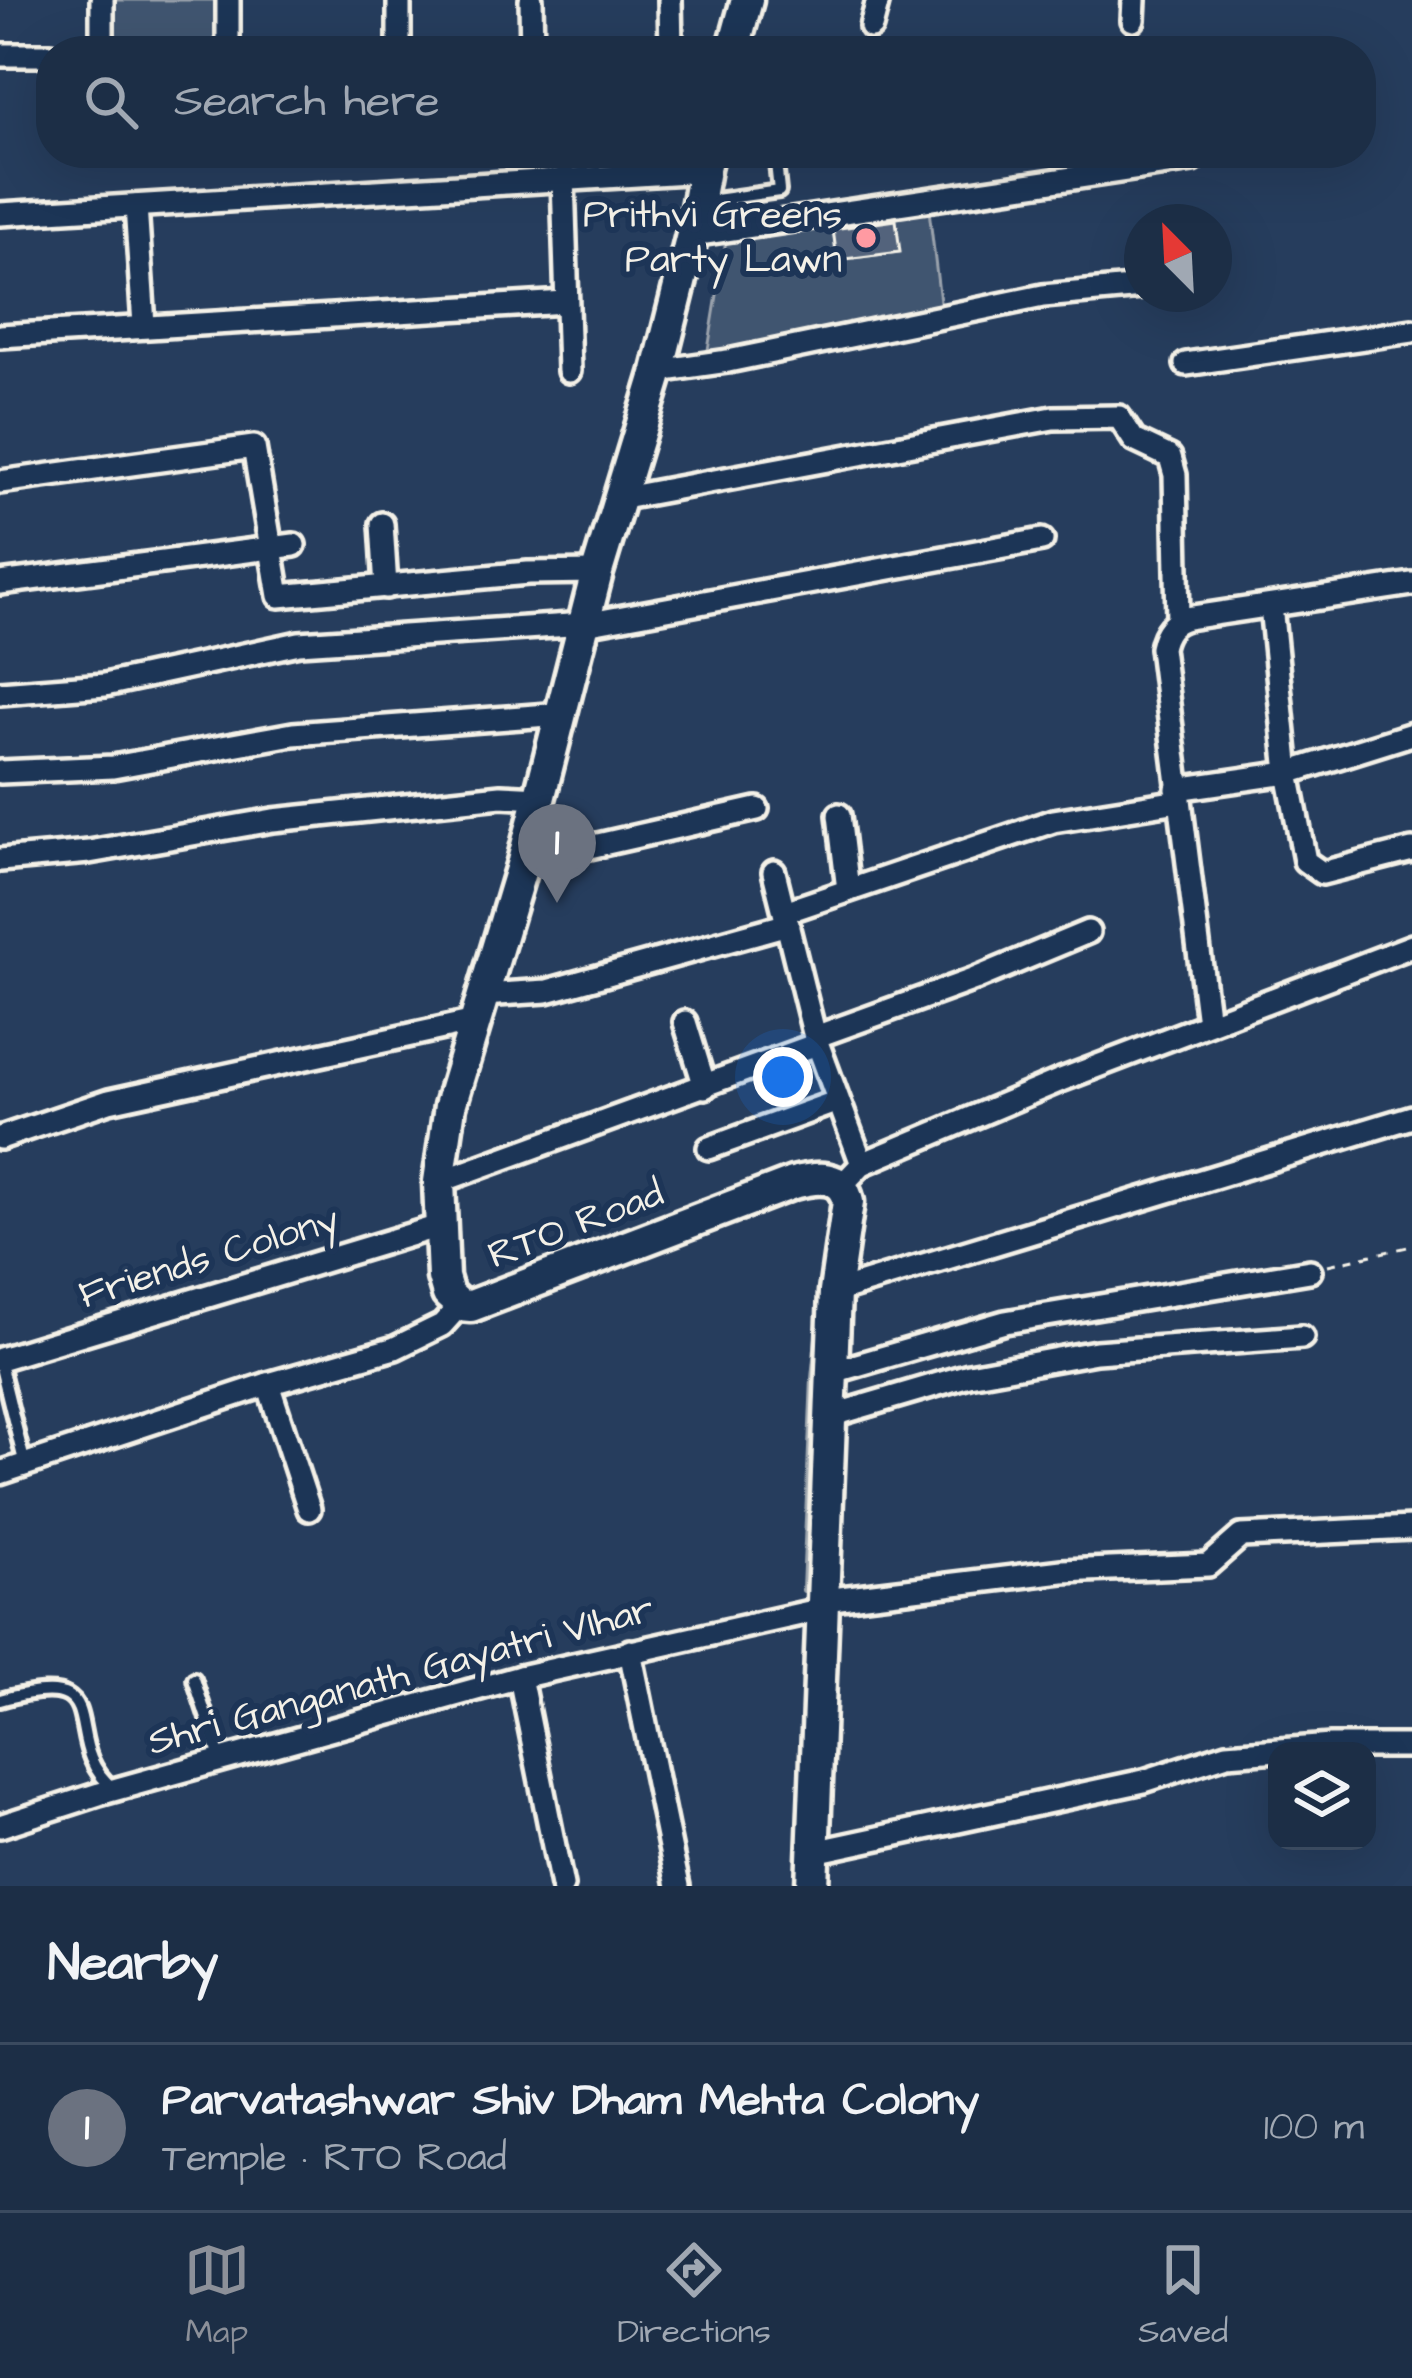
<!DOCTYPE html>
<meta charset="utf-8">
<style>
body{margin:0;font-family:"Architects Daughter",sans-serif;background:#293a51;color:#f1f3f6}
.controls{position:absolute;right:36px;bottom:36px;display:grid;overflow:hidden;border-radius:24px;box-shadow:0 12px 48px #0002}
.controls button{width:108px;height:108px;display:grid;place-items:center;padding:0;border:0;border-bottom:3px solid #3a4a5f;background:#1c2e46;color:#f1f3f6;font:60px sans-serif}
.compass{position:absolute;left:1124px;top:204px;width:108px;height:108px;border-radius:50%;background:#1c2e46;box-shadow:0 12px 48px #0002;rotate:336deg}
.you{position:absolute;left:783px;top:1077px;width:42px;height:42px;margin:-30px;border:9px solid #fff;border-radius:50%;background:#1a73e8;box-shadow:0 0 0 18px #1a73e833}
.badge{display:grid;place-items:center;width:78px;height:78px;border-radius:50%;background:#8c9099;color:#fff;font-size:39px;font-weight:700}
.pin{position:absolute;translate:-50% -99px;filter:drop-shadow(0 3px 6px #0008)}
.pin::after{content:'';position:absolute;top:63px;width:42px;height:36px;background:inherit;clip-path:polygon(0 0,100% 0,50% 100%)}
.list{margin:0;padding:0;list-style:none}
h2{display:flex;justify-content:space-between;align-items:center;height:156px;margin:0;padding:0 48px;font-size:51px}
h2 small{font-size:39px;font-weight:400;color:#a0a8b3}
.list li{display:grid;grid-template-columns:78px 1fr auto;gap:36px;align-items:center;box-sizing:border-box;height:168px;padding:0 48px;border-top:3px solid #3a4a5f}
.list b{display:block;font-size:45px;white-space:nowrap}
.list p{margin:0;font-size:39px;white-space:nowrap;color:#a0a8b3}
.list em{font-size:39px;font-style:normal;color:#a0a8b3}
.icon{flex:none;width:66px;height:66px;fill:none;stroke:currentColor;stroke-width:2;stroke-linecap:round;stroke-linejoin:round}
.map{position:relative;flex:none;width:1412px;height:1886px;overflow:hidden}
.search{position:absolute;background:#1c2e46;box-shadow:0 12px 48px #0002;left:36px;right:36px;top:36px;height:132px;display:flex;align-items:center;gap:30px;box-sizing:border-box;padding:0 42px;border-radius:48px;color:#a0a8b3;font-size:45px}
.sheet{height:324px;background:#1c2e46}
nav{display:flex;justify-content:space-around;align-items:center;box-sizing:border-box;height:168px;border-top:3px solid #3a4a5f;background:#1c2e46;font-size:33px;color:#a0a8b3}
nav a{display:grid;justify-items:center;gap:6px}
nav .on{color:#8c9099}
.map>svg:first-child{display:block}
</style>
<div class="map">
<svg width="1412" height="1886" viewBox="0 0 1412 1886">
<rect width="100%" height="100%" fill="#263d5d"/>
<filter id="ink" filterUnits="userSpaceOnUse"><feTurbulence type="fractalNoise" baseFrequency=".00833" numOctaves="2"/><feDisplacementMap in="SourceGraphic" scale="24" xChannelSelector="R" yChannelSelector="G"/><feConvolveMatrix kernelMatrix="1 2 1 2 8 2 1 2 1" color-interpolation-filters="sRGB"/></filter>
<g filter="url(#ink)">
<g fill="#40546f" stroke="#9aa2ac" stroke-width="3">
<polygon points="110,0 218,0 219,47 110,47"/>
<polygon points="929,210 941,310 707,356 726,240 832,224 838,260 899,252 895,215"/>
</g>
<g fill="none" stroke-linecap="round" stroke-linejoin="round">
<g stroke="#9fa7ae" stroke-width="6">
<polyline points="825,1259 831,1203"/>
<polyline points="804,1590 813,1378 820,1308"/>
</g>
</g>
<polygon fill="#52647b" stroke="#f4f1e8" stroke-width="3" points="896,220 900,252 837,260 833,229"/>
<g fill="none" stroke-linecap="round" stroke-linejoin="round">
<defs>
<g id="lane">
<polyline points="701,202 779,191 775,153"/>
<polyline points="0,1363 25,1465"/>
<polyline points="194,1679 221,1761"/>
<path d="M0,1700C121,1666 55,1741 113,1788"/>
</g>
<g id="street">
<polyline points="531,0 532,51"/>
<polyline points="670,0 671,51"/>
<polyline points="1133,20 1134,0"/>
<polyline points="871,27 878,0"/>
<polyline points="102,51 102,0"/>
<polyline points="228,51 228,0"/>
<polyline points="399,51 399,0"/>
<polyline points="0,55 51,55"/>
<polyline points="563,178 569,371"/>
<polyline points="136,206 144,325"/>
<polyline points="0,214 703,171"/>
<polyline points="692,235 1193,160"/>
<polyline points="0,336 565,302"/>
<polyline points="1186,364 1412,331"/>
<polyline points="658,371 728,361 1043,296 1142,287"/>
<polyline points="0,482 254,447 279,596 528,573 597,572"/>
<polyline points="618,499 1053,418 1119,417 1134,440 1170,457 1175,475 1178,620"/>
<polyline points="382,524 386,587"/>
<polyline points="0,583 294,545"/>
<polyline points="1271,606 1288,773 1305,861 1322,873 1412,850"/>
<polyline points="0,693 105,685 299,643 585,624 1042,540"/>
<polyline points="0,772 113,767 293,734 562,714"/>
<polyline points="1177,789 1288,773 1412,734"/>
<polyline points="839,815 848,890"/>
<polyline points="0,860 89,852 273,820 501,796 540,798"/>
<polyline points="523,862 757,809"/>
<polyline points="774,872 815,1037 862,1164"/>
<polyline points="785,912 1053,821 1179,801"/>
<polyline points="482,995 547,991 788,924"/>
<polyline points="685,1022 705,1087"/>
<path d="M1208,1023L1161,648C1164,633 1171,622 1187,618L1412,584"/>
<polyline points="815,1037 975,979 1088,932"/>
<polyline points="0,1138 109,1101 475,1021"/>
<polyline points="709,1148 838,1101"/>
<polyline points="439,1182 817,1044"/>
<polyline points="842,1185 862,1164 1061,1080 1412,946"/>
<polyline points="835,1292 1412,1117"/>
<polyline points="0,1359 439,1226"/>
<polyline points="833,1372 1005,1322 1310,1271"/>
<polyline points="268,1384 309,1509"/>
<polyline points="830,1416 969,1375 1096,1352 1302,1337"/>
<polyline points="0,1473 268,1384 395,1348 442,1325 460,1305"/>
<polyline points="824,1600 1062,1571 1208,1565 1241,1536 1412,1528"/>
<polyline points="630,1651 678,1886"/>
<polyline points="520,1677 562,1886"/>
<polyline points="0,1826 99,1794 520,1677 823,1609"/>
<polyline points="814,1852 1144,1781 1227,1754 1331,1746 1412,1746"/>
</g>
<g id="secondary">
<polyline points="733,51 747,0"/>
<path d="M707,153L692,235L658,371L597,572L523,862L450,1106L439,1182L443,1277L448,1294L460,1305L471,1306L793,1183C817,1177 842,1173 848,1202L835,1292L812,1886"/>
</g>
</defs>
<use href="#lane" stroke="#f4f1e8" stroke-width="20"/>
<use href="#street" stroke="#f4f1e8" stroke-width="30"/>
<use href="#secondary" stroke="#f4f1e8" stroke-width="39"/>
<polyline stroke="#f4f1e8" stroke-width="3" stroke-dasharray="9 9" stroke-linecap="butt" points="1328,1265 1412,1246"/>
<use href="#lane" stroke="#1d3557" stroke-width="10"/>
<use href="#street" stroke="#1d3557" stroke-width="21"/>
<use href="#secondary" stroke="#1d3557" stroke-width="30"/>
</g>
</g>
<circle fill="#ff9aa2" stroke="#1d3557" stroke-width="4.5" cx="866" cy="238" r="12"/>
<g text-anchor="middle" dominant-baseline="central" stroke-width="12" stroke-linejoin="round" paint-order="stroke">
<g font-size="39" fill="#f4f1e8" stroke="#1d3557" text-anchor="end">
<text x="842" y="216">Prithvi Greens<tspan x="842" dy="45">Party Lawn</tspan></text>
</g>
<g font-size="39" fill="#f4f1e8" stroke="#1d3557">
<text transform="translate(576 1225) rotate(-21)">RTO Road</text>
<text transform="translate(209 1258) rotate(-17)">Friends Colony</text>
<text transform="translate(401 1676) rotate(-15)">Shri Ganganath Gayatri VIhar</text>
</g>
</g>
</svg>
<div class="controls">
<button><svg class="icon" aria-label="layers" viewBox="0 0 24 24"><path d="M12 4l9 5-9 5-9-5zM3 14l9 5 9-5"/></svg></button>
</div>
<svg class="compass" viewBox="-18 -18 36 36"><path d="M0-13l5 13h-10z" fill="#e53935"/><path d="M0 13l5-13h-10z" fill="#a0a8b3"/></svg>
<div class="you"></div>
<div class="pin badge" style="left:557px;top:903px;background:#6b7280">1</div>
<div class="search"><svg class="icon" aria-label="search" viewBox="0 0 24 24"><circle cx="10" cy="10" r="6"/><path d="M15 15l6 6"/></svg>Search here</div>
</div>
<section class="sheet">
<h2>Nearby<small></small></h2>
<ul class="list">
<li><span class="badge" style="background:#6b7280">1</span><div><b>Parvatashwar Shiv Dham Mehta Colony</b><p>Temple · RTO Road</p></div><em>100 m</em></li>
</ul>
</section>
<nav>
<a class="on"><svg class="icon" aria-label="map" viewBox="0 0 24 24"><path d="M3 6l6-2 6 2 6-2v14l-6 2-6-2-6 2zM9 4v14M15 6v14"/></svg>Map</a>
<a><svg class="icon" aria-label="directions" viewBox="0 0 24 24"><path d="M12 3l9 9-9 9-9-9zM9 14v-3h6M13 9l2 2-2 2"/></svg>Directions</a>
<a><svg class="icon" aria-label="saved" viewBox="0 0 24 24"><path d="M7 4h10v16l-5-4-5 4z"/></svg>Saved</a>
</nav>
